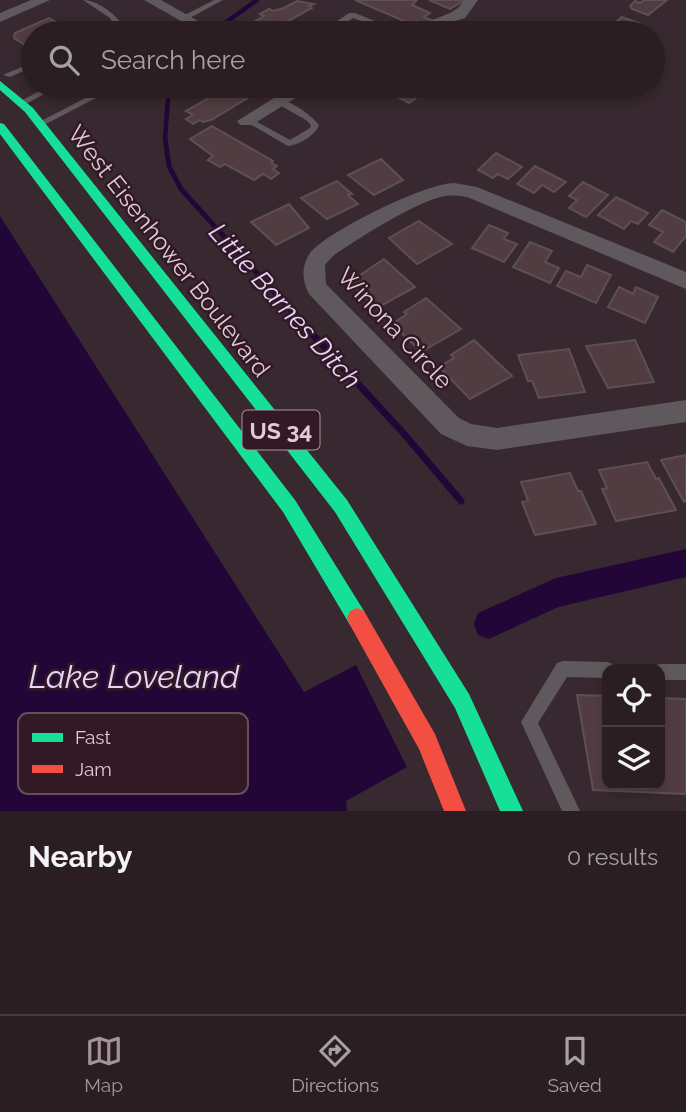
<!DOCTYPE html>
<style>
body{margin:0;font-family:Raleway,sans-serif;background:#362b30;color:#f1f3f6}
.controls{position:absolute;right:21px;bottom:21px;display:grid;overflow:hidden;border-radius:14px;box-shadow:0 4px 10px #0003}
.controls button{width:63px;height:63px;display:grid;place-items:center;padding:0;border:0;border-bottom:2px solid #463c41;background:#2a1e23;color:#f1f3f6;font:35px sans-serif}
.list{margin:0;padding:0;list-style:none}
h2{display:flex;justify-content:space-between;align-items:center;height:91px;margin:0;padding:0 28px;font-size:30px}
h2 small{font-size:23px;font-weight:400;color:#a5a2a6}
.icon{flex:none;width:38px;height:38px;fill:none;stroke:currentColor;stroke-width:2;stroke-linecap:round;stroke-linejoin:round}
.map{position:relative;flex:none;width:686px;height:811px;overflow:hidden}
.search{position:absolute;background:#2a1e23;box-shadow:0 4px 10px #0003;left:21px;right:21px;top:21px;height:77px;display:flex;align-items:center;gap:18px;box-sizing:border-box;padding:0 24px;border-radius:38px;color:#a5a2a6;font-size:26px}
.sheet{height:203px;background:#2a1e23}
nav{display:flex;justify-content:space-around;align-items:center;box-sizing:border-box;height:98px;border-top:2px solid #463c41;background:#2a1e23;font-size:19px;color:#a5a2a6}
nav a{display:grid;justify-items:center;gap:4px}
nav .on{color:#a5939a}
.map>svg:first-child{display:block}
</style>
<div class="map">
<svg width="686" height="811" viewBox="0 0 686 811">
<rect width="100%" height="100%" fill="#38282f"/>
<polygon fill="#230638" points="0,216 304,692 356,665 407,767 346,801 347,811 0,811"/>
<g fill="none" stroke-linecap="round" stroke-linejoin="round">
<g stroke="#230638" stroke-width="4.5">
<polyline points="218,28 257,0"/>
<polyline points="165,139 169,86"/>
</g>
<polyline stroke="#230638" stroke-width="5" points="165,138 169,166 181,189 294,314"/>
<polyline stroke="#230638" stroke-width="7" points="292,312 405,435 461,501"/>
<polygon fill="#230638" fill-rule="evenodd" points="686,549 686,577 558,607 489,639 478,635 474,624 478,613 556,578"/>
</g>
<g fill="#513d41" stroke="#5d4f53" stroke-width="2">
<polygon points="355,0 417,0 412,5 430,13 424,17 431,20 424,25 416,21 411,24"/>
<polygon points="429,0 465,0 450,9"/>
<polygon points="644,0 667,0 648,15 632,9 630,6 635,1 640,3"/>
<polygon points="297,1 314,4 309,6 312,8 266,33 250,33 242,29 264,16 260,14 269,9 273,11 284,8"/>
<polygon points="622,17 638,23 633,28 616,22"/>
<polygon points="49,18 71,31 33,33 31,49 14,38 15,33"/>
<polygon points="221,86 225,88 268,86 211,120 203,122 200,120 193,124 186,119 193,115 186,111 214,95 209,92"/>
<polygon points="403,86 425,86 422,88 427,90 409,103 394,95 403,89 401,87"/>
<polygon points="212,126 273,161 271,163 277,166 273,169 279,173 271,179 263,174 254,180 225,164 220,167 208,160 213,156 190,139"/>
<polygon points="496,153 522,167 508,179 498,174 493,178 478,170"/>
<polygon points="381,159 403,180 374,195 348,175"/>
<polygon points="535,166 566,182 554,192 542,185 534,193 517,184"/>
<polygon points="337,181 352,194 348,195 358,204 327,219 301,198"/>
<polygon points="583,182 608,195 586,217 569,208 577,200 569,196"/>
<polygon points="616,197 648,213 638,224 631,221 624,229 598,215"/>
<polygon points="289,204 309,228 276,245 251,222"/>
<polygon points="662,210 686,222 686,236 673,252 654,242 663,232 649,225"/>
<polygon points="419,221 452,244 417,264 389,238"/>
<polygon points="489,225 508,233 504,239 517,244 504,262 472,248"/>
<polygon points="530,242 552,251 545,262 559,268 550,283 513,267"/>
<polygon points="384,259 415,287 377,308 350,282"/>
<polygon points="587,265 611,275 596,303 557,286 566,271 581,277"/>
<polygon points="619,287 633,294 636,287 658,297 645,323 608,307"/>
<polygon points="426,298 461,329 421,352 392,324 407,314 404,312"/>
<polygon points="474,340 512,376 470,399 439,367 454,358 451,355"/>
<polygon points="635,340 654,382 608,388 586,346"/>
<polygon points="569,349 585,392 539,398 532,381 528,381 518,355"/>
<polygon points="686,455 686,501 684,502 661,460"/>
<polygon points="647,462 656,479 659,478 676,510 616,521 602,489 607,488 599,470"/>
<polygon points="570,473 578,491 581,491 596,524 535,535 522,502 528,501 521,482"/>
<polygon points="577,695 607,696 607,785 660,785 660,698 686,699 686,794 593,790"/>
</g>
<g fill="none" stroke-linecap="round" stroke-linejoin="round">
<g fill="#5f595e" fill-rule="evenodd">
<path d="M83,0C96,0 113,12 121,23L117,33H103L111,30L113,23L110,18Z"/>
<polygon points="214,0 223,0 186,20 179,18"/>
<polygon points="349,13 355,13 404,33 394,33 353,18 338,28 344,33 336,33 330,30 330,26"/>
<polygon points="33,62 33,67 10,77 3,75"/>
<polygon points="49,86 59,86 24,105 17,103"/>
<polygon points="109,86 119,86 42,126 35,124"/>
<path d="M276,99C291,100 310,114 319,125C316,135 299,145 288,146L243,120L250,118L290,140L310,128L311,125L306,120L276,103Z"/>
<polygon points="563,661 607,662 613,664 615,669 607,669 607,678 567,677 538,723 580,811 562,811 521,722 557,663"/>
<polygon points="660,664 686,664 686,680 660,680 660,669 653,669 654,666"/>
</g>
<g fill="#5f595e" fill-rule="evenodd">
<polygon points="31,0 50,0 0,22 0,13"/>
<polygon points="144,0 161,0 219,33 202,33"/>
<path d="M464,0H478L465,18L438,26L428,33H412C426,16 454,19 464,0Z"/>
<polygon points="293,86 356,86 354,89 330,96 308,90 252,125 240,125 237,121"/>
<path d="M454,183L477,187L686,272V289L467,197C460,196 452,195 445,196C419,200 357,239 333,256L325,265L326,284L459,418L471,424L497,428L686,400V422L497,450L467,446L441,434L309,294C302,280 301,266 310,253C328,231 426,183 454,183Z"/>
</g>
<g fill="#16e098" fill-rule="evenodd">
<polygon points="0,81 33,108 347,500 469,694 523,811 500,811 455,708 335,512 25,112 0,90"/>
<polygon points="0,123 4,124 295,500 364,611 367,618 364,625 357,628 350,625 283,512 0,134"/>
</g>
<polygon fill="#f24e42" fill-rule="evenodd" points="357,608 364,611 435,734 466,811 444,811 419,749 350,625 347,618 350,611"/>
</g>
<g text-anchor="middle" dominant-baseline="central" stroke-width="5" stroke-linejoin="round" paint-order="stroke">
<rect fill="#331925" stroke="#ab969f" stroke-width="2" x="242.5" y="410.5" width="77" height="39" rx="5"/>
<g font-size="23" font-weight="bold" fill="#dfccd3">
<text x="281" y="430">US 34</text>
</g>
<g font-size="24" fill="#dfccd3" stroke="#331925">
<text transform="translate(169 251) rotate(52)">West Eisenhower Boulevard</text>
<text transform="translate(395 328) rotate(47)">Winona Circle</text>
</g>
<g font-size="26" font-style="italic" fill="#e5d7fb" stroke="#331925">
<text transform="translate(285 306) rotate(48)">Little Barnes Ditch</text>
</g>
<g font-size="32" font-style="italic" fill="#e5d7fb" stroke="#331925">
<text x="134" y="676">Lake Loveland</text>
</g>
</g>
<rect x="18" y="713" width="230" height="81" rx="10" fill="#331925" stroke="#674f59" stroke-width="2"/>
<rect x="32" y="733" width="31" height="9" fill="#16e098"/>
<rect x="32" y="765" width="31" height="8" fill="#f24e42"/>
<g font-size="19" fill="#dfccd3">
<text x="75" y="744">Fast</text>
<text x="75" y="776">Jam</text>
</g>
</svg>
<div class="controls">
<button><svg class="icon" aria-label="locate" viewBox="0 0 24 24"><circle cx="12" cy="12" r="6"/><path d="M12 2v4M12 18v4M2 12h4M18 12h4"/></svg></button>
<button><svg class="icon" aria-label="layers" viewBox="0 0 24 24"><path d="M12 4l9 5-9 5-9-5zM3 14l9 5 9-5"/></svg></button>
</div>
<div class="search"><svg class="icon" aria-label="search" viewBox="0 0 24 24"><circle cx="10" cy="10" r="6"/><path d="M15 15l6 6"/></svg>Search here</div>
</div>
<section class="sheet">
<h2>Nearby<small>0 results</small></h2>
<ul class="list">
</ul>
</section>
<nav>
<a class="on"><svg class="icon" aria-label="map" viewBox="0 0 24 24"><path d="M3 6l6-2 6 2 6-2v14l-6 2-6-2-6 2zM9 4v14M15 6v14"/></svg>Map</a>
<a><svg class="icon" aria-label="directions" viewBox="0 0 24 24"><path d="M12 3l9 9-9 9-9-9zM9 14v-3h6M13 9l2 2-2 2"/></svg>Directions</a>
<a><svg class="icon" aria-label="saved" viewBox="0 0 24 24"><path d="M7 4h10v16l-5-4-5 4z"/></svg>Saved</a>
</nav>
